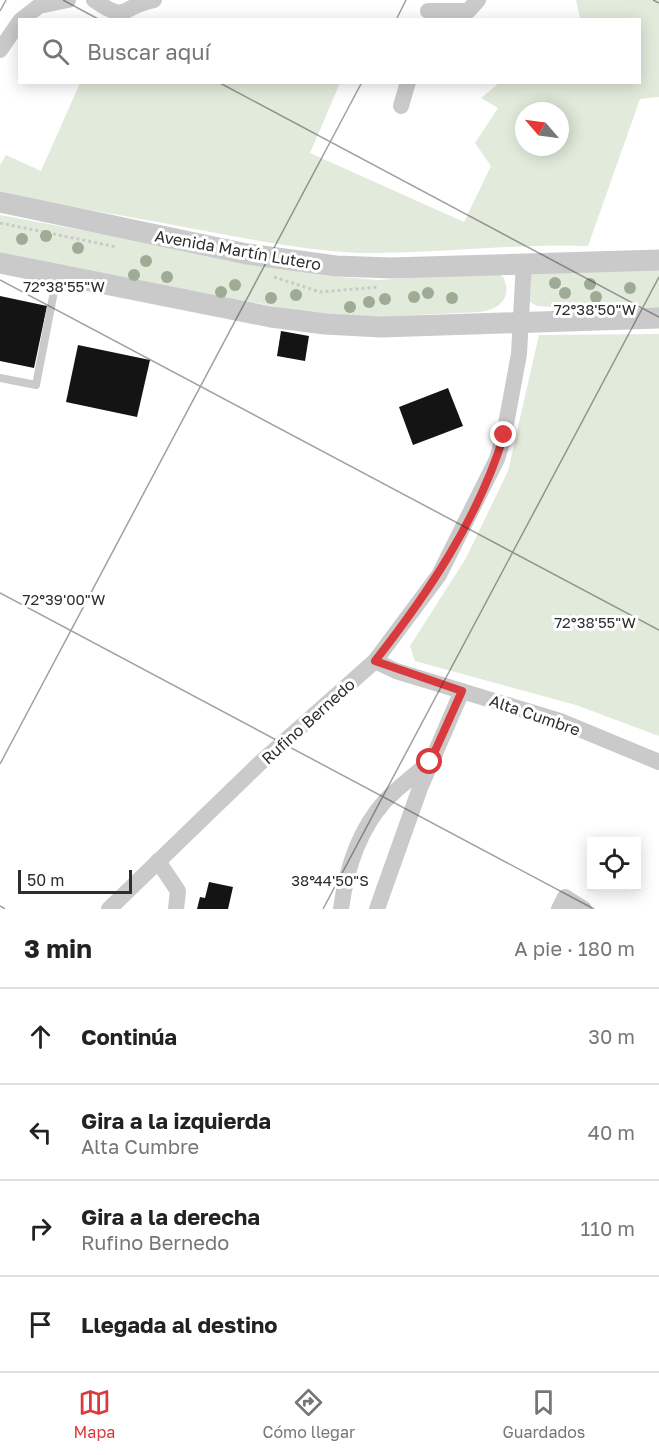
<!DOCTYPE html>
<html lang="es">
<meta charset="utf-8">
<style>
body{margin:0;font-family:"Golos Text",sans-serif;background:#f2f2f2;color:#222}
.controls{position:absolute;right:18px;bottom:18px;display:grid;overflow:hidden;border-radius:0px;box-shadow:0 3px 15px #0003}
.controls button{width:54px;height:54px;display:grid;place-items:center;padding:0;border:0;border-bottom:2px solid #e0e0e0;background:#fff;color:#222;font:30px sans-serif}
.compass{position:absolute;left:515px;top:102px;width:54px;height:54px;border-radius:50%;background:#fff;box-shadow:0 3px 15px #0003;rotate:298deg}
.scale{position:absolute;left:18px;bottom:15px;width:114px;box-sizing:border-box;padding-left:6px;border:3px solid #2d2d2d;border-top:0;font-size:16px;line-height:21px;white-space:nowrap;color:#2d2d2d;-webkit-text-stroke:4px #fff;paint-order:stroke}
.stop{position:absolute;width:18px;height:18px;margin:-14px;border:4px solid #d93a3d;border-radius:50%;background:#fff}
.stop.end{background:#d93a3d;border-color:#fff;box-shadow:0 2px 6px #0008}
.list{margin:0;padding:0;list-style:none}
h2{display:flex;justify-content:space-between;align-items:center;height:78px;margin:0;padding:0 24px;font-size:26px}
h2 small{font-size:20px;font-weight:400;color:#767676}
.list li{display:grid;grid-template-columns:39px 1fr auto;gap:18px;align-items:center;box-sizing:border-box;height:96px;padding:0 24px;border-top:2px solid #e0e0e0}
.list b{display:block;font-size:22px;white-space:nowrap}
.list p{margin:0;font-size:20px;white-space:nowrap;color:#767676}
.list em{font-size:20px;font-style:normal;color:#767676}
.icon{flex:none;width:33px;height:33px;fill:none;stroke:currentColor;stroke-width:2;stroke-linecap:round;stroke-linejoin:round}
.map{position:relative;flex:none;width:659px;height:909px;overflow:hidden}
.search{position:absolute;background:#fff;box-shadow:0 3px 15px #0003;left:18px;right:18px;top:18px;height:66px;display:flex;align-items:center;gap:15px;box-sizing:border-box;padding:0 21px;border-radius:0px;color:#767676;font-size:22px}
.sheet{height:462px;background:#fff}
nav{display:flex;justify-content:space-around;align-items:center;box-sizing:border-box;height:84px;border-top:2px solid #e0e0e0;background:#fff;font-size:16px;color:#767676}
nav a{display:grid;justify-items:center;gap:3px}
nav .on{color:#d93a3d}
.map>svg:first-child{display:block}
</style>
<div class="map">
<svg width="659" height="909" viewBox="0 0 659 909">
<rect width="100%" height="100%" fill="#fff"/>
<g fill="#e2eadb" fill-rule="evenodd">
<path d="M576,0H659V97L640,99L588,246C512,243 436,254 360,253C305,251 238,237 184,227C122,215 61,206 0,191V165L6,155L41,171L80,83H340L310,153L464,222L491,166L475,143L498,108L481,98L499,83L640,82V20L580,19ZM524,111H560V147H524Z"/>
<path d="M0,215L328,276L379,280L495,272L503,277C513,296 500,310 480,312L376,317L310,313L0,255Z"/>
<polygon points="659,269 659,308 552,307 537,306 530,302 531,274"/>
<polygon points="659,334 659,736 576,705 415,661 410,646 466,558 508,471 539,335"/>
</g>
<g fill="#141414">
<polygon points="0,296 47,306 34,368 0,361"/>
<polygon points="281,331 309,336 305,361 277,356"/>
<polygon points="78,345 150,360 137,417 66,402"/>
<polygon points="448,388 463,426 413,445 399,407"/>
<polygon points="209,882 233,887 228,909 197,909 200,897 205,898"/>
</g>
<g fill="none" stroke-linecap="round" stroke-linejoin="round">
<g stroke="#cacaca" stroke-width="3" stroke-dasharray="3 3" stroke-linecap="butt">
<polyline points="0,223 117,247"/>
<polyline points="274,277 320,292 379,287"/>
</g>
<polyline stroke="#cacaca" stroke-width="8" points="0,378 36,385 57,276"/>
<g stroke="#cacaca" stroke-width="16">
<path d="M94,0C130,25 119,6 154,0"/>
<polyline points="428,11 468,11 478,0"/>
<polyline points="21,20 39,6 68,0"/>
<polyline points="0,50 20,21"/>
<polyline points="401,106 408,82"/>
<polyline points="375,661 396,671 560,721 659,762"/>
<polyline points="158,861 178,891 176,909"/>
<polyline points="109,909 260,763 375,661 439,575 497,459 504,435 519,354 524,262"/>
<path d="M341,909C346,871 359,830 385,801C397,788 414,776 427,764"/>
<polyline points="377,909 420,788 462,691"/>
<polyline points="559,909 565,897 584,909"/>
</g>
<g stroke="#cacaca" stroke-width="21">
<polyline points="0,202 247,254 336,266 391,268 659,260"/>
<polyline points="0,263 271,317 325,324 381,327 659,318"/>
</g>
</g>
<g fill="#9eab95">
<circle cx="46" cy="236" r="6"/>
<circle cx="22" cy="239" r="6"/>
<circle cx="78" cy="248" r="6"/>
<circle cx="146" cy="261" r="6"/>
<circle cx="134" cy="275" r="6"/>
<circle cx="167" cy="277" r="6"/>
<circle cx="555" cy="283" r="6"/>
<circle cx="590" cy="284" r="6"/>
<circle cx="235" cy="285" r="6"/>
<circle cx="630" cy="288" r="6"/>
<circle cx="221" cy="292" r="6"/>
<circle cx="428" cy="293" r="6"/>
<circle cx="565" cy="293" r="6"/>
<circle cx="296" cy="295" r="6"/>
<circle cx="414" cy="297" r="6"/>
<circle cx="596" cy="297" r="6"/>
<circle cx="271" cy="298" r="6"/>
<circle cx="452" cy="298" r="6"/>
<circle cx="385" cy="299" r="6"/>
<circle cx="369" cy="302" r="6"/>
<circle cx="350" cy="307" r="6"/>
</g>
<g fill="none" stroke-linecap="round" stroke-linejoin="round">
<path stroke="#d93a3d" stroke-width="8" d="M430,762L462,691L375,661C429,592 478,519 504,435"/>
</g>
<path fill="none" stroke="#2d2d2d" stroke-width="1.5" stroke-opacity="0.45" d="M63,0L100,20M653,0L659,3M0,11L6,0M396,20L406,0M218,82L659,317M0,280L659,630M0,593L594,909M0,764L362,82M0,906L5,909M323,909L659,277"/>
<g text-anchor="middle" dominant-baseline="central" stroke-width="6" stroke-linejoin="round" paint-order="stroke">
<g font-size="16" fill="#2d2d2d" stroke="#fff">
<text transform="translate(238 250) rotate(10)">Avenida Martín Lutero</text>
<text transform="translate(535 715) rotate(19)">Alta Cumbre</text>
<text transform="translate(308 721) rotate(-42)">Rufino Bernedo</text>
</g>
</g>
<g font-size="15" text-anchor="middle" fill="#2d2d2d" stroke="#fff" stroke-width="6" stroke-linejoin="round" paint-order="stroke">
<text x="64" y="292">72°38'55"W</text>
<text x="595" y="315">72°38'50"W</text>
<text x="64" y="605">72°39'00"W</text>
<text x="595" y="628">72°38'55"W</text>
<text x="330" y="886">38°44'50"S</text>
</g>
</svg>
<div class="controls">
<button><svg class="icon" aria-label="locate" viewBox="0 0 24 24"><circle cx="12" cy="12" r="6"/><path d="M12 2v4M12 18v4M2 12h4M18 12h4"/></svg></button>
</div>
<svg class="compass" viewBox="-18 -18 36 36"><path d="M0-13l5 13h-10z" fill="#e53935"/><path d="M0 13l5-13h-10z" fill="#767676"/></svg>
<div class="scale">50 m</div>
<div class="stop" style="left:430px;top:762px"></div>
<div class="stop end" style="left:504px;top:435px"></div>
<div class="search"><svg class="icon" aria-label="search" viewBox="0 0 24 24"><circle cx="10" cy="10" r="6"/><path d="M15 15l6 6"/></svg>Buscar aquí</div>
</div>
<section class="sheet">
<h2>3 min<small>A pie · 180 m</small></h2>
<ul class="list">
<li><svg class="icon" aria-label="ahead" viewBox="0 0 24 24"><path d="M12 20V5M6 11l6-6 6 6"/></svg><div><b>Continúa</b></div><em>30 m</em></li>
<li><svg class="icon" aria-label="left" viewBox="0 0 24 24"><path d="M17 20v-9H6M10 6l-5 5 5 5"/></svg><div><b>Gira a la izquierda</b><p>Alta Cumbre</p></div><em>40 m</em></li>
<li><svg class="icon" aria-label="right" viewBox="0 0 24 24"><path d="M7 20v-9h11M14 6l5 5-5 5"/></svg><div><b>Gira a la derecha</b><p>Rufino Bernedo</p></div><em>110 m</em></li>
<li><svg class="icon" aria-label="arrive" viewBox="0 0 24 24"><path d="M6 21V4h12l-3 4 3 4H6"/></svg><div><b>Llegada al destino</b></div></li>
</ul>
</section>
<nav>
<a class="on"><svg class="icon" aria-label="map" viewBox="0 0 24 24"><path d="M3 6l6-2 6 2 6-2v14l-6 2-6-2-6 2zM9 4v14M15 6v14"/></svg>Mapa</a>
<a><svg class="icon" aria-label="directions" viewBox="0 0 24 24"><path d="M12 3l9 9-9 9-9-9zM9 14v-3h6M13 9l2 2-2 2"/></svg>Cómo llegar</a>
<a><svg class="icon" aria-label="saved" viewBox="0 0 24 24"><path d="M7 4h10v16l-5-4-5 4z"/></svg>Guardados</a>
</nav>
